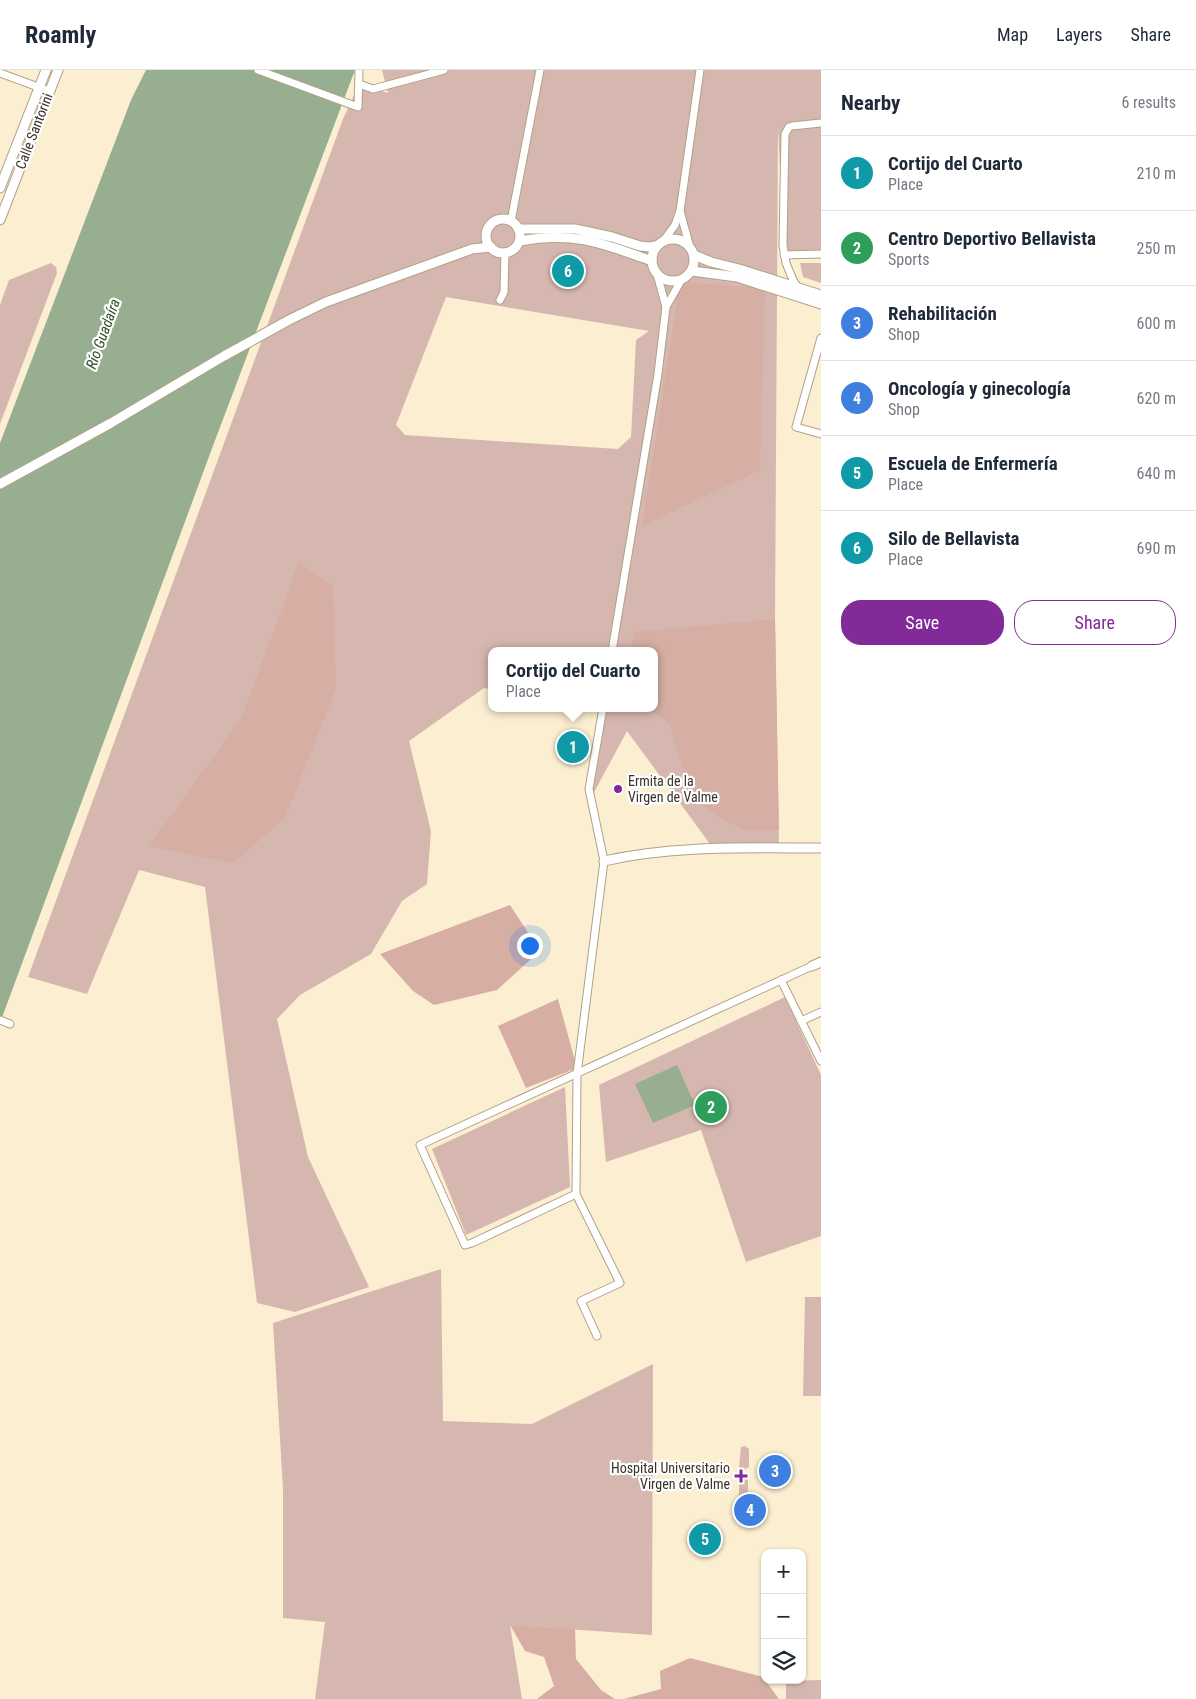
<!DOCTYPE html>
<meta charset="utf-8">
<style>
body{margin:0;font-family:"Roboto Condensed",sans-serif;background:#f2f2f3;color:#1f2937}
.controls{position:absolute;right:15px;bottom:15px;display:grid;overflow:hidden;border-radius:10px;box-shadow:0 1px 4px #0004}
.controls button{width:45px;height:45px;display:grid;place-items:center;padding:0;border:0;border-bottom:1px solid #e0e1e3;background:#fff;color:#1f2937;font:25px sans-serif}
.you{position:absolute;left:529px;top:875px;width:18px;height:18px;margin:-12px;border:4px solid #fff;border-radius:50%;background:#1a73e8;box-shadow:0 0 0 8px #1a73e833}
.badge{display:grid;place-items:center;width:32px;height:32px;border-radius:50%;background:#822a97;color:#fff;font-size:16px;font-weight:700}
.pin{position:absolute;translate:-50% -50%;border:2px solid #fff;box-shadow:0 1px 5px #0006}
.popup{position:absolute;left:488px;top:577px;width:170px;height:65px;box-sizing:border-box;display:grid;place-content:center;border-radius:10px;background:#fff;filter:drop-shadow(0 1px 4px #0005);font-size:16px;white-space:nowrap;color:#747a83}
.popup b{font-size:19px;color:#1f2937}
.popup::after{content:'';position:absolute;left:50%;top:100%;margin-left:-10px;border:10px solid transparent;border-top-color:#fff}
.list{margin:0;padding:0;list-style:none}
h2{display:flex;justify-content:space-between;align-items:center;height:65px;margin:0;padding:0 20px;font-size:21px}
h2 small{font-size:16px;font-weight:400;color:#747a83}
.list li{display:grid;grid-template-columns:32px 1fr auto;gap:15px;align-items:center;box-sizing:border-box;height:75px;padding:0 20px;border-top:1px solid #e0e1e3}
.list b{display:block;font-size:19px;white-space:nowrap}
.list p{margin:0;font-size:16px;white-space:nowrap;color:#747a83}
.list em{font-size:16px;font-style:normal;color:#747a83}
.actions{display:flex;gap:10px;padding:15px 20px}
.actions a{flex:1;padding:11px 0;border:1px solid #822a97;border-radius:20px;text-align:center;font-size:18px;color:#822a97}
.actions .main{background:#822a97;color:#fff}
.icon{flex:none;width:28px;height:28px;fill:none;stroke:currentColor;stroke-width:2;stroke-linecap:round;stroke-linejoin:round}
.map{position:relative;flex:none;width:821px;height:1629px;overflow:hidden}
header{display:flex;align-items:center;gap:30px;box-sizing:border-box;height:70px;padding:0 25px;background:#fff;border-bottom:1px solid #e0e1e3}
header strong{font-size:24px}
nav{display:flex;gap:28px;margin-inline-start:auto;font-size:18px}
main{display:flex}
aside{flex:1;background:#fff}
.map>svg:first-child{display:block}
</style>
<header>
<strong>Roamly</strong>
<nav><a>Map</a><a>Layers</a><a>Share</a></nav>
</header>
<main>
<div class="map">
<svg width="821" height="1629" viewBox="0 0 821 1629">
<rect width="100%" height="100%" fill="#fbeed1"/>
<g fill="#d6b7af" fill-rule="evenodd">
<path d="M382,0H821V184L784,185L778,55L775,549L779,778H713L627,661L591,728L602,640L598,638H654V581H492V619L484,618L409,671L431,761L427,814L402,831L371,884L300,925L277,949L308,1087L369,1217L295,1242L257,1233L205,817L139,800L87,924L28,907L343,49L359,14L388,23ZM446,227L649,261L636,270L631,367L618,379L405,365L396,355Z"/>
<polygon points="51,193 56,197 57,203 0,354 0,235 9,210"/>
<polygon points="800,193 821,193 821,213 803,207"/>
<polygon points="785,927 821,1005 821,1166 746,1192 701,1060 606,1092 599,1015"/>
<polygon points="565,1017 570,1117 466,1165 432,1079"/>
<polygon points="441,1199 443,1351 532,1354 653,1294 652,1565 510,1555 522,1629 315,1629 325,1552 283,1548 283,1419 273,1253"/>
<polygon points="805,1227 821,1227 821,1326 803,1326"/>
<polygon points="745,1376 749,1379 749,1397 744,1400 739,1397 741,1377"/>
<rect x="739" y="1409" width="9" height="21"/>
<polygon points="821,1610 821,1629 786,1629 786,1611"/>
</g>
<g fill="#d6aea3">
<polygon points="680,212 765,218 760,400 642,456"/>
<polygon points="299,492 333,516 336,619 285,748 233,793 149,776 242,647"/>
<polygon points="775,549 779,760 742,760 694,732 669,654 649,638 654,638 654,581 630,581 634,562"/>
<polygon points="510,835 540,881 497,920 434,935 413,921 380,884"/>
<polygon points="558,929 577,998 526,1018 498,956"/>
<polygon points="510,1555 575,1559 576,1589 601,1620 615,1629 537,1629 554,1616 544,1587 525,1581"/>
<polygon points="690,1588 763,1607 779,1629 624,1629 661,1619 660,1601"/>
</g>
<g fill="#98ae90">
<polygon points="146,0 355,0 214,373 0,953 0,373 131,30"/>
<polygon points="677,995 695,1035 653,1053 635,1014"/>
</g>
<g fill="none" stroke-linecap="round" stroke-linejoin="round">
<defs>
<g id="minor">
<polyline points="258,0 358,37 359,0"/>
<polyline points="0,3 49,21"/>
<polyline points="359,14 373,19 444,0"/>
<polyline points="680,141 689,174"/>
<polyline points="511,151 540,0"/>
<polyline points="664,170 675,155 680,141 700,0"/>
<polyline points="784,185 821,184"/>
<polyline points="798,218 793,210 786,193 783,175 785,64 789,57 792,56 821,53"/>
<polyline points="500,230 504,222 505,182"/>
<polyline points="666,237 682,209"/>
<polyline points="821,268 796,357 821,364"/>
<polyline points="612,581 658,304 666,237 657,204"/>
<polyline points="781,910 821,991"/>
<polyline points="0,950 10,954"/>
<polyline points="801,951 821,942"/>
<polyline points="576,1124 472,1173 465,1175 420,1075 812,896"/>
<polyline points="597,1266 581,1231 620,1213 576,1124 577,1004 604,791 589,719 603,638"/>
</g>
<g id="tertiary">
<polyline points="0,118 46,0"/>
<circle cx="503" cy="166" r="17"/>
<polyline points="0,150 58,0"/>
<polyline points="519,159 575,159 612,167 640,176 650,177 658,175"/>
<circle cx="673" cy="190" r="21"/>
<path d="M520,171C573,161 602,173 652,191"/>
<polyline points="694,185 711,192 739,199 821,225"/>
<polyline points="692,201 737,207 821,234"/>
<polyline points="0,414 111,353 224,286 289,250 326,232 472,179 491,177"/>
<path d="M604,791C675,775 748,778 821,778"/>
<polyline points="812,896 821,892"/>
</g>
</defs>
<use href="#minor" stroke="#afa287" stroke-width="9"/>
<use href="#tertiary" stroke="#afa287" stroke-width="11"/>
<use href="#minor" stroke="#fff" stroke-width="7"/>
<use href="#tertiary" stroke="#fff" stroke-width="9"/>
</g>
<g fill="#822a97" stroke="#fff" stroke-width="2">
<circle cx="618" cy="719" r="5"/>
<path d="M738.5 1398.5h5v5h5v5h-5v5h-5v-5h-5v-5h5z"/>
</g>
<g text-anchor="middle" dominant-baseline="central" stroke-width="4.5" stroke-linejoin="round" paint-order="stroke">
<g font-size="14" fill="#383328" stroke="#fff">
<text transform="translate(34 61) rotate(-69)">Calle Santorini</text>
</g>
<g font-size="14" fill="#383328" stroke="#fff" text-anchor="start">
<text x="628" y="711">Ermita de la<tspan x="628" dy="16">Virgen de Valme</tspan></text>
<text x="730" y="1398" text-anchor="end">Hospital Universitario<tspan x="730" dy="16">Virgen de Valme</tspan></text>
</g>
<g font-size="15" font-style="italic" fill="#2e4e22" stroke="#fff">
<text transform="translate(103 264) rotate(-70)">Río Guadaíra</text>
</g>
</g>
</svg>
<div class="controls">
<button>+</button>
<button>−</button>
<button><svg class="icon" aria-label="layers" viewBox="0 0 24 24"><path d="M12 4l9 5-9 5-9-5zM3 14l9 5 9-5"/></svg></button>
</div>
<div class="you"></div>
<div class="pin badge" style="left:573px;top:677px;background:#0f9aa8">1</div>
<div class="popup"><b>Cortijo del Cuarto</b>Place</div>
<div class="pin badge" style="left:711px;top:1037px;background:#2e9e5b">2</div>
<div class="pin badge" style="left:775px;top:1401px;background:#3f7fe0">3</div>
<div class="pin badge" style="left:750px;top:1440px;background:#3f7fe0">4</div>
<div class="pin badge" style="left:705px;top:1469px;background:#0f9aa8">5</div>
<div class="pin badge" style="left:568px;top:201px;background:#0f9aa8">6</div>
</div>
<aside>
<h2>Nearby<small>6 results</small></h2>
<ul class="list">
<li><span class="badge" style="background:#0f9aa8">1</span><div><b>Cortijo del Cuarto</b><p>Place</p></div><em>210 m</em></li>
<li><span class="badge" style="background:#2e9e5b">2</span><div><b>Centro Deportivo Bellavista</b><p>Sports</p></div><em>250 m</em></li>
<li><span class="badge" style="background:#3f7fe0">3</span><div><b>Rehabilitación</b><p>Shop</p></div><em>600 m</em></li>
<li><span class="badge" style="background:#3f7fe0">4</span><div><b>Oncología y ginecología</b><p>Shop</p></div><em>620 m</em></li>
<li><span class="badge" style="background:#0f9aa8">5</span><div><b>Escuela de Enfermería</b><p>Place</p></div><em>640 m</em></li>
<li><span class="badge" style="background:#0f9aa8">6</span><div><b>Silo de Bellavista</b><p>Place</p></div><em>690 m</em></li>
</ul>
<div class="actions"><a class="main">Save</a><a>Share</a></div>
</aside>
</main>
